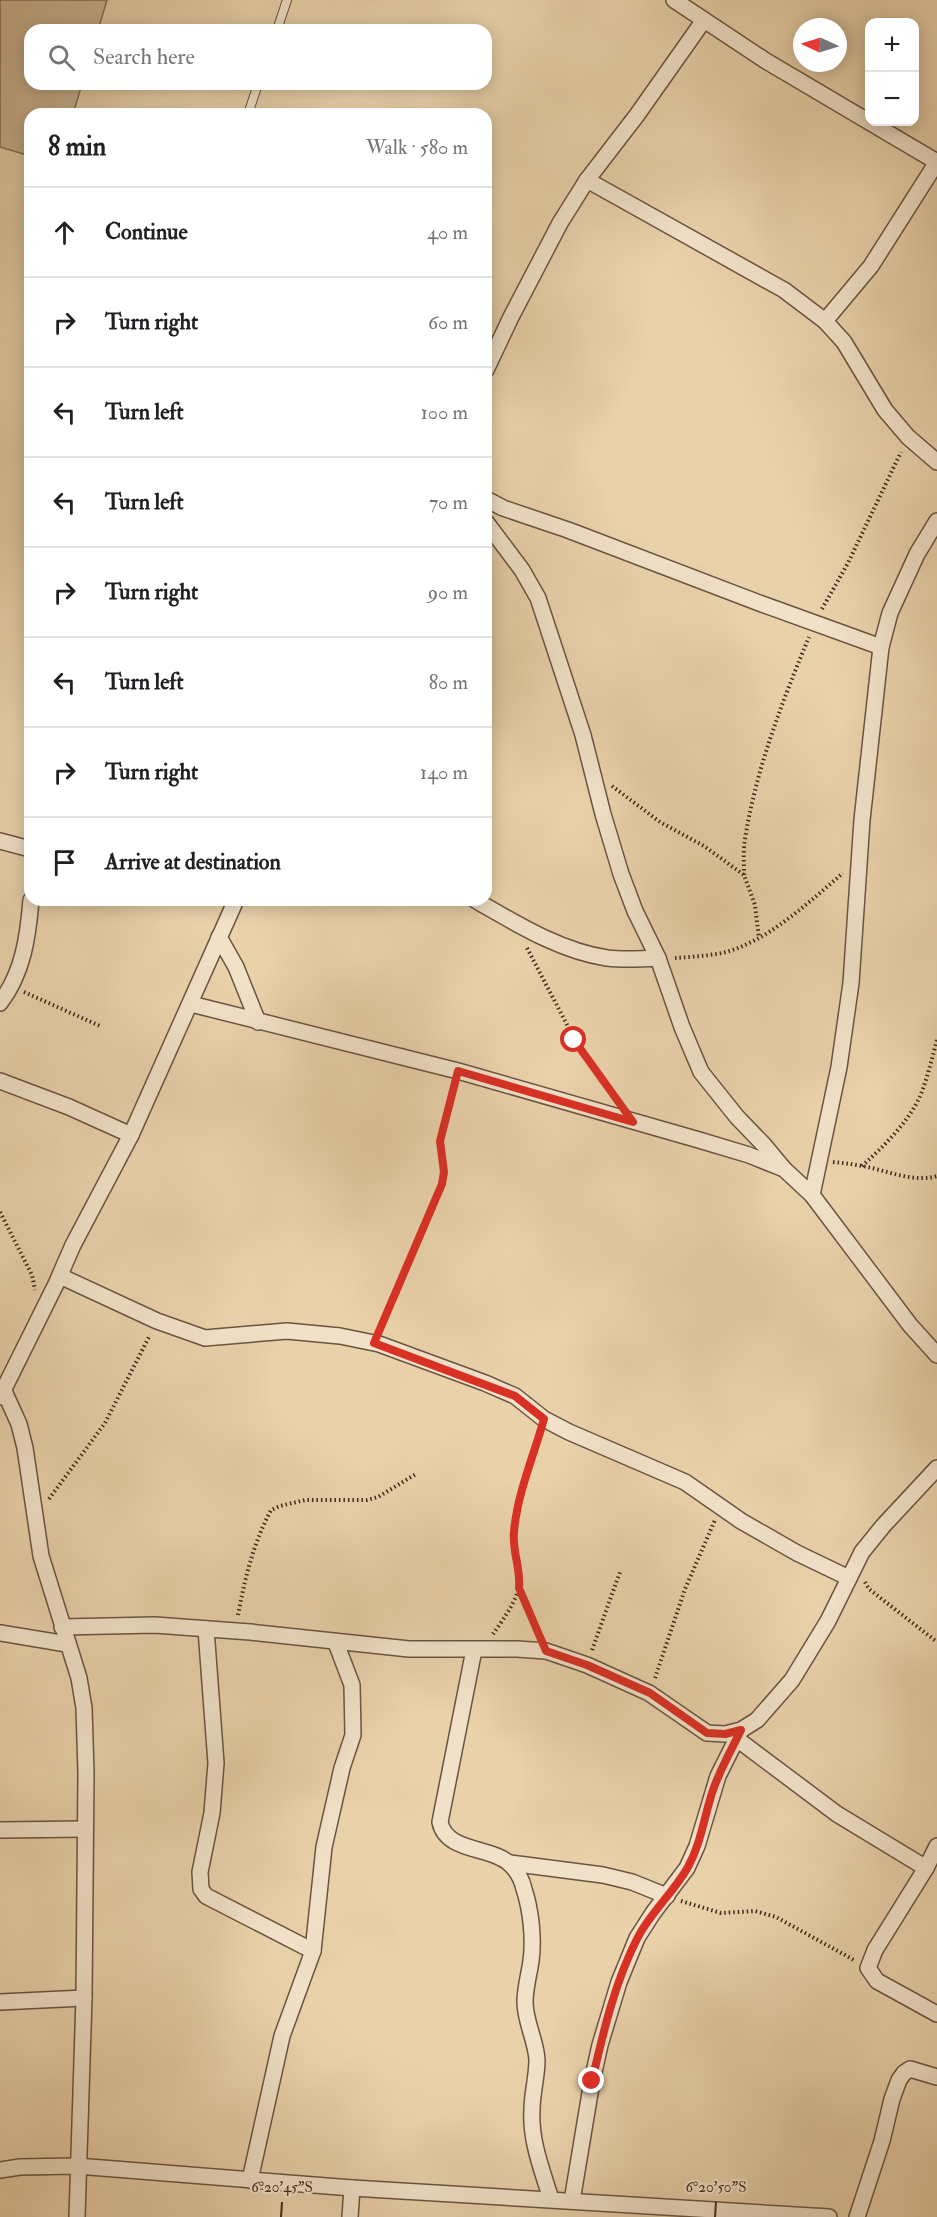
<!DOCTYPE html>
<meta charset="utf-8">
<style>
body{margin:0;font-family:"IM FELL Double Pica",serif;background:#f2f2f2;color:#202124}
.controls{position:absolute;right:18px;top:18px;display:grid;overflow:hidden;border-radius:12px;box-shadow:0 3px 15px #0003}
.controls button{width:54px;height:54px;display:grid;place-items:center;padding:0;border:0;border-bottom:2px solid #e0e0e0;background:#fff;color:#202124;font:30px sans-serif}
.compass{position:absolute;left:793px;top:18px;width:54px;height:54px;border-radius:50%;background:#fff;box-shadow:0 3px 15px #0003;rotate:274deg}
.stop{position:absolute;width:18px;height:18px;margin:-14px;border:4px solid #d93025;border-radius:50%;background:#fff}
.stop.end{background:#d93025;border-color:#fff;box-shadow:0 2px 6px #0008}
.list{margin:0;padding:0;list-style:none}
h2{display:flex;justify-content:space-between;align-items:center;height:78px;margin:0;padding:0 24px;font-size:26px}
h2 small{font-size:20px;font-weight:400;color:#757577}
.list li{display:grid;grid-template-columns:39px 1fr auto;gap:18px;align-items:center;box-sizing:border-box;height:90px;padding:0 24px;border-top:2px solid #e0e0e0}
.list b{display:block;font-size:22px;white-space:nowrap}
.list em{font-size:20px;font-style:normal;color:#757577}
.icon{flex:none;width:33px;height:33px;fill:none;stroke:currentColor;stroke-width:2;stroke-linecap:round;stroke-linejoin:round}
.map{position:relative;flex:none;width:937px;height:2217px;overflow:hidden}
.search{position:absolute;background:#fff;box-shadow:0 3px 15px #0003;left:24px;top:24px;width:468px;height:66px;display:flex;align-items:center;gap:15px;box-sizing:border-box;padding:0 21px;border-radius:18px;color:#757577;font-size:22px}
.panel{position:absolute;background:#fff;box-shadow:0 3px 15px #0003;left:24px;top:108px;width:468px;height:798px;border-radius:18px}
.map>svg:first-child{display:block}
</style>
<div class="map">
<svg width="937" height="2217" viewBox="0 0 937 2217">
<rect width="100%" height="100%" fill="#e9d1aa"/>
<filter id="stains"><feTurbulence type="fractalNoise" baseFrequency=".00333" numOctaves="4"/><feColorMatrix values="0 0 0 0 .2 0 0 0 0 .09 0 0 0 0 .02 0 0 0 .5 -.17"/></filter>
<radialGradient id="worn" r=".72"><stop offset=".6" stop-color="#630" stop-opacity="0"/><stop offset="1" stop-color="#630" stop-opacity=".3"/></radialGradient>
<polygon fill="#ccb592" stroke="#867057" stroke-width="1.5" points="0,0 107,0 98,30 30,30 30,84 82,84 73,114 30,114 30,156 0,147"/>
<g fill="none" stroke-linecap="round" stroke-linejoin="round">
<defs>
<g id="service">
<polyline points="277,30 287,0"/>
<polyline points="248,114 258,84"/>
</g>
<g id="minor">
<polyline points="674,0 766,61 937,162"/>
<polyline points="587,180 784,290 825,321 844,342 885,410 908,437 937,462"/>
<polyline points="825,321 871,266 937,162"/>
<polyline points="486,370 511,317 560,223 587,180 637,115 704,20"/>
<polyline points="486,499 503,508 568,530 762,604 881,647"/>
<polyline points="486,522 522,570 538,598 583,735 603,814 621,874 635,911 658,958 682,1027 701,1072 737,1117 764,1145 784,1169"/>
<polyline points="0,841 30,849"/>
<path d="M475,900C515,923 560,951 607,958C624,960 641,959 658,958"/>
<polyline points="219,937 236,967 258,1022"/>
<path d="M0,1003C23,973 28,937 31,900"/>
<polyline points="191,1004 458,1071 699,1140 749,1155 784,1169 812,1195 910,1325 937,1355"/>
<polyline points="0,1081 69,1107 131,1135"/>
<polyline points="812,1195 839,1067 851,983 862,820 881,647 890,613 917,554 937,521"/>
<polyline points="60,1276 157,1321 205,1338 287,1331 340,1336 379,1344 485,1383 515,1396 544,1419 569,1432 685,1482 741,1521 797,1553 849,1578"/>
<polyline points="0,1390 4,1391 19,1424 25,1448 41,1556 79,1678 84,1708 86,1773 84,1998 77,2217"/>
<polyline points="0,1397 56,1284 73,1245 131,1135 236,900"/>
<polyline points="62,1627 155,1625 250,1632 409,1649 517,1649 546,1651 587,1665 649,1693 707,1733 725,1734 741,1730 757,1720 792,1680 828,1621 862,1552 883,1526 937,1468"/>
<polyline points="206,1629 216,1763 212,1813 200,1872 201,1889 206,1896 313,1951"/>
<polyline points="0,1633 67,1644"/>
<path d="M474,1650L440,1822C446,1853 493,1846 511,1865C517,1871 522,1880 524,1889C531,1910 534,1939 531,1961C529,1975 525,1988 525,2002C525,2022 536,2040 537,2060C537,2077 532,2093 532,2110C530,2140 542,2170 551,2199"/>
<polyline points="737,1739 837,1814 926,1868"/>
<polyline points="0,1830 85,1829"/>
<polyline points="937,1846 926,1868 875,1950 868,1968 877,1981 937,2014"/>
<polyline points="510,1863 603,1875 632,1882 667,1896"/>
<polyline points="0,2002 84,1998"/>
<polyline points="0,2170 20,2167 77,2166 352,2188 829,2217"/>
<polyline points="250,2180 282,2036 313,1951 324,1847 342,1768 353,1735 352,1685 336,1643"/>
<polyline points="572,2201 592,2081 600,2045 619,1982 637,1938 653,1913 687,1868 697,1846 718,1776 741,1730"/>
<polyline points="350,2217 352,2188"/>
<polyline points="857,2217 882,2141 892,2099 899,2080 904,2073 910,2069 937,2077"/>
</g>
</defs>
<use href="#service" stroke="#6b5440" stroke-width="10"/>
<use href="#minor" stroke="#6b5440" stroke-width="18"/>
<g stroke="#412a1c" stroke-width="4" stroke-dasharray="1.5 3" stroke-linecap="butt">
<polyline points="822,609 848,563 901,452"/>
<polyline points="612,786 660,822 704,846 744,875 755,905 759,938"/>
<path d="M744,875C744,863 743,850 745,839C756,769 782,702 809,637"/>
<polyline points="527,948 575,1040 617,1098"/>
<path d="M675,958C690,957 706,956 722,953C766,943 809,902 843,873"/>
<polyline points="24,992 100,1026"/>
<path d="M833,1162C843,1163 852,1164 862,1166C886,1170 912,1183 937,1176"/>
<path d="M862,1166C884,1146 909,1122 921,1094C928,1076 932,1058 937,1040"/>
<polyline points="0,1212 32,1275 35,1290"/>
<polyline points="380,1328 442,1184 444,1172 440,1141 454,1087"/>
<polyline points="49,1499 105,1423 150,1335"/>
<polyline points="865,1582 869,1589 937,1642"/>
<polyline points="519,1589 539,1634"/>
<path d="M238,1615C245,1578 253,1544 271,1510L280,1506L305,1500H367L378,1497L416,1474"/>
<path d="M493,1634C504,1618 521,1596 520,1576C519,1560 512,1545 514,1529C519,1497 531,1465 540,1434"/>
<polyline points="592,1650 620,1572"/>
<polyline points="655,1678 685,1589 715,1520"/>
<polyline points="681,1901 721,1913 755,1911 776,1917 854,1960"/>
</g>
<use href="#service" stroke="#f1e1c8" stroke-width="8"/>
<use href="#minor" stroke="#f1e1c8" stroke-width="15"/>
</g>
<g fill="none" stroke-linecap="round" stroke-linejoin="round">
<path stroke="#d93025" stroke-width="8" d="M574,1040L633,1122L458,1071L440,1141L444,1172L442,1184L374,1343L515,1396L544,1419C534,1455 517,1494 514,1532C512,1551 521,1569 519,1588L546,1651L587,1665L650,1693L707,1733L725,1734L741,1730C731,1751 719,1771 712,1793C704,1818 701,1843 688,1867C674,1892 651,1912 638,1937C615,1981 603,2033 592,2081"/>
</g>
<path fill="none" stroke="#412a1c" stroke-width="2" d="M281,2217L282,2202M715,2217L716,2202"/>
<g font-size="15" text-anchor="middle" fill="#412a1c" stroke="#f1e1c8" stroke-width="4.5" stroke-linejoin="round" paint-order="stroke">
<text x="282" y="2192">6°20'45"S</text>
<text x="716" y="2192">6°20'50"S</text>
</g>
<rect width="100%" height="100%" filter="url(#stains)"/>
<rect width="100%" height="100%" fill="url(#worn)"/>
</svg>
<div class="controls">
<button>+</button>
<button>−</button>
</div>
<svg class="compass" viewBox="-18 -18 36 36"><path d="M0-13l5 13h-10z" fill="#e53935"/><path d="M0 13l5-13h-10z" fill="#757577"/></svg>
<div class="stop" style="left:574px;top:1040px"></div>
<div class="stop end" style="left:592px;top:2081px"></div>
<div class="search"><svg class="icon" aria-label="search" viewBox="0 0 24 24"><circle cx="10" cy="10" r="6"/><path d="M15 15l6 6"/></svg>Search here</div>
<section class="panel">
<h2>8 min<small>Walk · 580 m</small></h2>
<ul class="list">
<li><svg class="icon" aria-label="ahead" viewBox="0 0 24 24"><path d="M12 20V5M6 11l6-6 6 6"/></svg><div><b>Continue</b></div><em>40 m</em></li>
<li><svg class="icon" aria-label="right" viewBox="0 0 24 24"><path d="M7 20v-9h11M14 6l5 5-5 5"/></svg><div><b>Turn right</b></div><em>60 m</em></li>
<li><svg class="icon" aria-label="left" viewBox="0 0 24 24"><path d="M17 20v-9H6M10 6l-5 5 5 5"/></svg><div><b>Turn left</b></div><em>100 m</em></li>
<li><svg class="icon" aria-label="left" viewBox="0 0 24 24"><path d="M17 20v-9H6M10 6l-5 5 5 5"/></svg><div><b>Turn left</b></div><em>70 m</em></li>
<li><svg class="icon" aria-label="right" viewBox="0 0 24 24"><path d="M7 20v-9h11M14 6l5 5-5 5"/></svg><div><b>Turn right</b></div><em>90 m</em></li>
<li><svg class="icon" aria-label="left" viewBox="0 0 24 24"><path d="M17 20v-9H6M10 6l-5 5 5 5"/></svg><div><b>Turn left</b></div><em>80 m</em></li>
<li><svg class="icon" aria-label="right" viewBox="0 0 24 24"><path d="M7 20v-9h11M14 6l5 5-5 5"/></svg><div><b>Turn right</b></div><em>140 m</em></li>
<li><svg class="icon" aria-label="arrive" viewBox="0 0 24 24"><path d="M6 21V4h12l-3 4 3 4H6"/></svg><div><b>Arrive at destination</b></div></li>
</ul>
</section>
</div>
